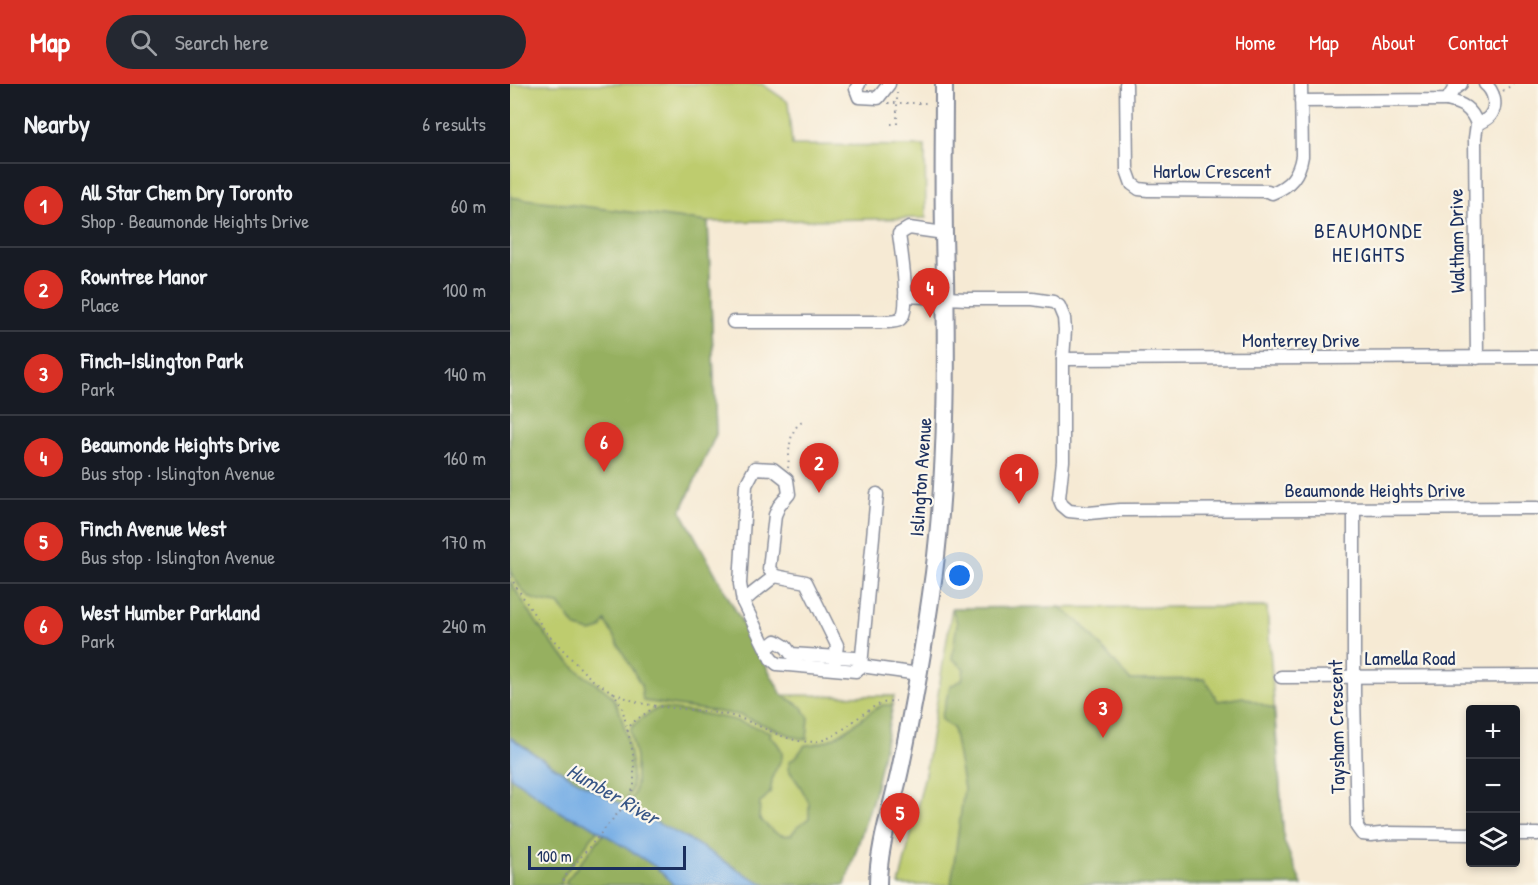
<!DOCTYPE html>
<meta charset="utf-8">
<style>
body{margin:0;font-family:"Patrick Hand",sans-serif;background:#242831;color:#f1f3f6}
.controls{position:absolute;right:18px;bottom:18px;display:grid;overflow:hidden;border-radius:6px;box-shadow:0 3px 9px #0003}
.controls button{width:54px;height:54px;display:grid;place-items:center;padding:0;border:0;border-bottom:2px solid #363941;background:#171b24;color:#f1f3f6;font:30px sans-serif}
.scale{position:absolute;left:18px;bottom:15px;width:158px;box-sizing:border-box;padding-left:6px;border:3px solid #1b2f5e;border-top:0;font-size:16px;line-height:21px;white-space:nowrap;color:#1b2f5e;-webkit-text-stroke:4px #fbf7ec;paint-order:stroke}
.you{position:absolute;left:450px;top:492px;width:21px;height:21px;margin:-15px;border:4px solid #fff;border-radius:50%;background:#1a73e8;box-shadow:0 0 0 9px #1a73e833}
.badge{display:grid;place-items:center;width:39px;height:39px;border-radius:50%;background:#d93025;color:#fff;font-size:20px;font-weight:700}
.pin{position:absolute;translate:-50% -50px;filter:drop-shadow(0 2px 3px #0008)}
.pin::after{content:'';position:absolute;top:32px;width:21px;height:18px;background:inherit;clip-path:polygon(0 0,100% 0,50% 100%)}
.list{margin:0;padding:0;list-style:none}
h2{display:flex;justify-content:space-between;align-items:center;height:78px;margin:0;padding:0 24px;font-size:26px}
h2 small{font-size:20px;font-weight:400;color:#9ea1a6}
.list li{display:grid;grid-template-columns:39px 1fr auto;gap:18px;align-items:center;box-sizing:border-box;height:84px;padding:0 24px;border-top:2px solid #363941}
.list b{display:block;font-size:22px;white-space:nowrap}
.list p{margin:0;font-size:20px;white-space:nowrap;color:#9ea1a6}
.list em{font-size:20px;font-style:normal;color:#9ea1a6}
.icon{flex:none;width:33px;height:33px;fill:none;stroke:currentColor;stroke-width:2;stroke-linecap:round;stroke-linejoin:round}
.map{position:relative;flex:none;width:1028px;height:801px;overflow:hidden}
header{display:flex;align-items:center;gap:36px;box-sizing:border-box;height:84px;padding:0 30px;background:#d93025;color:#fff}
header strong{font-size:28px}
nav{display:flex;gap:33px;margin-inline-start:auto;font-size:21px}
.search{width:420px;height:54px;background:#242831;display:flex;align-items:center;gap:15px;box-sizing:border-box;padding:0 21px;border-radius:33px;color:#9ea1a6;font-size:22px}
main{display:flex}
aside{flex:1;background:#171b24}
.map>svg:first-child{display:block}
</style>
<header>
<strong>Map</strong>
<div class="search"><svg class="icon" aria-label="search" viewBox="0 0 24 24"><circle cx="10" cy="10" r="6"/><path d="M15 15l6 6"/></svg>Search here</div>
<nav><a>Home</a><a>Map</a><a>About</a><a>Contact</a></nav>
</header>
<main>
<aside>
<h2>Nearby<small>6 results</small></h2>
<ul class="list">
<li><span class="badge">1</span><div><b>All Star Chem Dry Toronto</b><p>Shop · Beaumonde Heights Drive</p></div><em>60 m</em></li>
<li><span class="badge">2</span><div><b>Rowntree Manor</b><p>Place</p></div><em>100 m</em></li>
<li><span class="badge">3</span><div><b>Finch-Islington Park</b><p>Park</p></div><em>140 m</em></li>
<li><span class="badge">4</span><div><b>Beaumonde Heights Drive</b><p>Bus stop · Islington Avenue</p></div><em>160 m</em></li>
<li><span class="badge">5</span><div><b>Finch Avenue West</b><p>Bus stop · Islington Avenue</p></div><em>170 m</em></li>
<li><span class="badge">6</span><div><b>West Humber Parkland</b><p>Park</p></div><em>240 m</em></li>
</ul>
</aside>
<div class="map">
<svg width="1028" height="801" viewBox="0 0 1028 801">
<rect width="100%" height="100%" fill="#fbf7ec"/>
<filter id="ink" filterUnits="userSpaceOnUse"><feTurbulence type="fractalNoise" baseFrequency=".0167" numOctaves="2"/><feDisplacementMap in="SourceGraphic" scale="12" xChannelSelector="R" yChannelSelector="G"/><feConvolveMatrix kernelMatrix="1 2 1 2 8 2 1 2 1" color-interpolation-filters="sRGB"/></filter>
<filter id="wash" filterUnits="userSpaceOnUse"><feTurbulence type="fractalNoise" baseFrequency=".008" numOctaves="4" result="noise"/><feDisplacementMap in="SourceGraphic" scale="24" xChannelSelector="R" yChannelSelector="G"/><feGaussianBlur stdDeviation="1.35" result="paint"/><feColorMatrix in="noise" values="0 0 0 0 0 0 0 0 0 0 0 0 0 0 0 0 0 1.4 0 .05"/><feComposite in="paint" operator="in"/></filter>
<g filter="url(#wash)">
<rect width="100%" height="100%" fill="#f6ead4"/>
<g fill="#becc6e" stroke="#6c7e66" stroke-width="1.5">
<polygon points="0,0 252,0 278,18 282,61 415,62 416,134 198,138 206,350 171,427 272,611 384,612 364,711 335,801 0,801"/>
<polygon points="757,523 774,757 792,801 389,801 415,690 442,524"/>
</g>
<g fill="#96b061" stroke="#587060" stroke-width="1.5">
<path d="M0,113L198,138L206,350L171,427L272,611L292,623L299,634L297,655L288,654L229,631L133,617L131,601L95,537L91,545L81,548L66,544L49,520C16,516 17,515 0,487Z"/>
<path d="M0,497C13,517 25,539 41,558C48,568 57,576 66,585C75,594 97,605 102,613C114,629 126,688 121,707C119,713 114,717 109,721L70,700L0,653Z"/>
<polygon points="550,523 574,542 620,596 695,595 708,617 733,613 764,625 774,757 792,801 441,801 454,705 443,644 431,635 440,602 452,596 454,585 442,574 447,539 442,524"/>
<path d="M373,621H383L364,711L335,801H257L243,795L180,756L115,724L124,710L126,700V673L120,647L122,643L128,637L143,627L149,624L188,629L221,635L261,648L260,652L267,659L272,667V674L263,691L260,709L250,719L249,734C258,743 267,754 281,751L287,743L299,734V719L290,702L278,685L280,677L286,673L295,661C323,661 343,640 365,625Z"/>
<polygon points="0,692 53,730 77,739 88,745 56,788 52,794 51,801 0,801"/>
<polygon points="94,749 146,783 164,801 57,801 56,797"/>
</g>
<path fill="#77aee5" stroke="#496ea2" stroke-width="1.5" d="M0,653C56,695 117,723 178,755C205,770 229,790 257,801H164L146,783L77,739L53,730L0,692Z"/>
</g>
<g filter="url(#ink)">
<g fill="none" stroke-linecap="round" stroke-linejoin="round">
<defs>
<g id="minor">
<polyline points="349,0 346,5 349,13 368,14 379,0"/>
<path d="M616,0L617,86L622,100L629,105L638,106L758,107L762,109C780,102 789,91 792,72L791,0"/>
<path d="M937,16C953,20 961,24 967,40"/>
<polyline points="791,17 937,16 944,5 951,0"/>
<polyline points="395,212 457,215 523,215 543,218 549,222 554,234 555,246 553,275 553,377 549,414 552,421 559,427 579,429 610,426 1028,424"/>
<path d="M223,238H379C384,237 389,238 392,233C400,222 391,166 389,150L399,144L434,149"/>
<path d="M967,274L965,54L967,40C971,38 977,36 980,32C988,22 984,7 975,0"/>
<polyline points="553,275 1028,273"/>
<polyline points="844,425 844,609 847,743 852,750 861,751 879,749 960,750"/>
<polyline points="233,518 230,500 236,401 245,384 263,385 277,396 279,410 269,422 265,431 259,485 265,492"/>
<polyline points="256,565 266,557 276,563 281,570 345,574 351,582 409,590"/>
<polyline points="324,585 327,561 296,498 265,492 242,510 233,518 261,575 267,580 346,587 351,582 367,410"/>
<polyline points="771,593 1028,592"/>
<polyline points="1005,750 1028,750"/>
</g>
<path id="major" d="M368,801C368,762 382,724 390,686C404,621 415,555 424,489C438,377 437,263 434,150C433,100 434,50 434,0"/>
</defs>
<use href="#minor" stroke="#888c99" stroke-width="15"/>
<use href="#major" stroke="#888c99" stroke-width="20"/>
<g stroke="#888c99" stroke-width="2" stroke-dasharray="1.5 4.5" stroke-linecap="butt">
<polyline points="993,7 1003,0"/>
<polyline points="378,19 417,19"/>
<polyline points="381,40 387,40 387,9"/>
<path d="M278,384C280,369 277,343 295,337"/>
<polyline points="0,493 35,547 74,588 84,597 104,609 112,623 123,669 124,683 124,702 119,716 65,780 54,794 53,801"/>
<path d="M104,609C114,613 124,618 135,620C165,626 196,625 226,633C253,641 280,662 309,657C338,651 355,617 386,617"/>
<polyline points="117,647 122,639 146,622"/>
</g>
<use href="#minor" stroke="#fff" stroke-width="12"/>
<use href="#major" stroke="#fff" stroke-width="16"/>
</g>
</g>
<g text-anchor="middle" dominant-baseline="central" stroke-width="4.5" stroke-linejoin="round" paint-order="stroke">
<g font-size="20" fill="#1b2f5e" stroke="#fbf7ec">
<text x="702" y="86">Harlow Crescent</text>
<text transform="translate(946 157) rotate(-91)">Waltham Drive</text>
<text x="791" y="255">Monterrey Drive</text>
<text transform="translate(410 393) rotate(-86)">Islington Avenue</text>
<text x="865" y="405">Beaumonde Heights Drive</text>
<text x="900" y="573">Lamella Road</text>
<text transform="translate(826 643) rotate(-91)">Taysham Crescent</text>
</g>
<g font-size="21" letter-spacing="1.5" fill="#1b2f5e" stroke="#fbf7ec">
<text x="859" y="146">BEAUMONDE<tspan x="859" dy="24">HEIGHTS</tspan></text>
</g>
<g font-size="21" font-style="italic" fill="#375586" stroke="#fbf7ec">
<text transform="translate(103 710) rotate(30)">Humber River</text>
</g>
</g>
</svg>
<div class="controls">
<button>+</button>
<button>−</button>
<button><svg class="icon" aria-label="layers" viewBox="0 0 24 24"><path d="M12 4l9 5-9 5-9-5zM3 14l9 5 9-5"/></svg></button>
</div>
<div class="scale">100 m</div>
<div class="you"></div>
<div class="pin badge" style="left:509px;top:420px">1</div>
<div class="pin badge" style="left:309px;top:409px">2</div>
<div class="pin badge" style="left:593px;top:654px">3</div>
<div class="pin badge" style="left:420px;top:234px">4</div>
<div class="pin badge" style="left:390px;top:759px">5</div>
<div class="pin badge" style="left:94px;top:388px">6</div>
</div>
</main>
